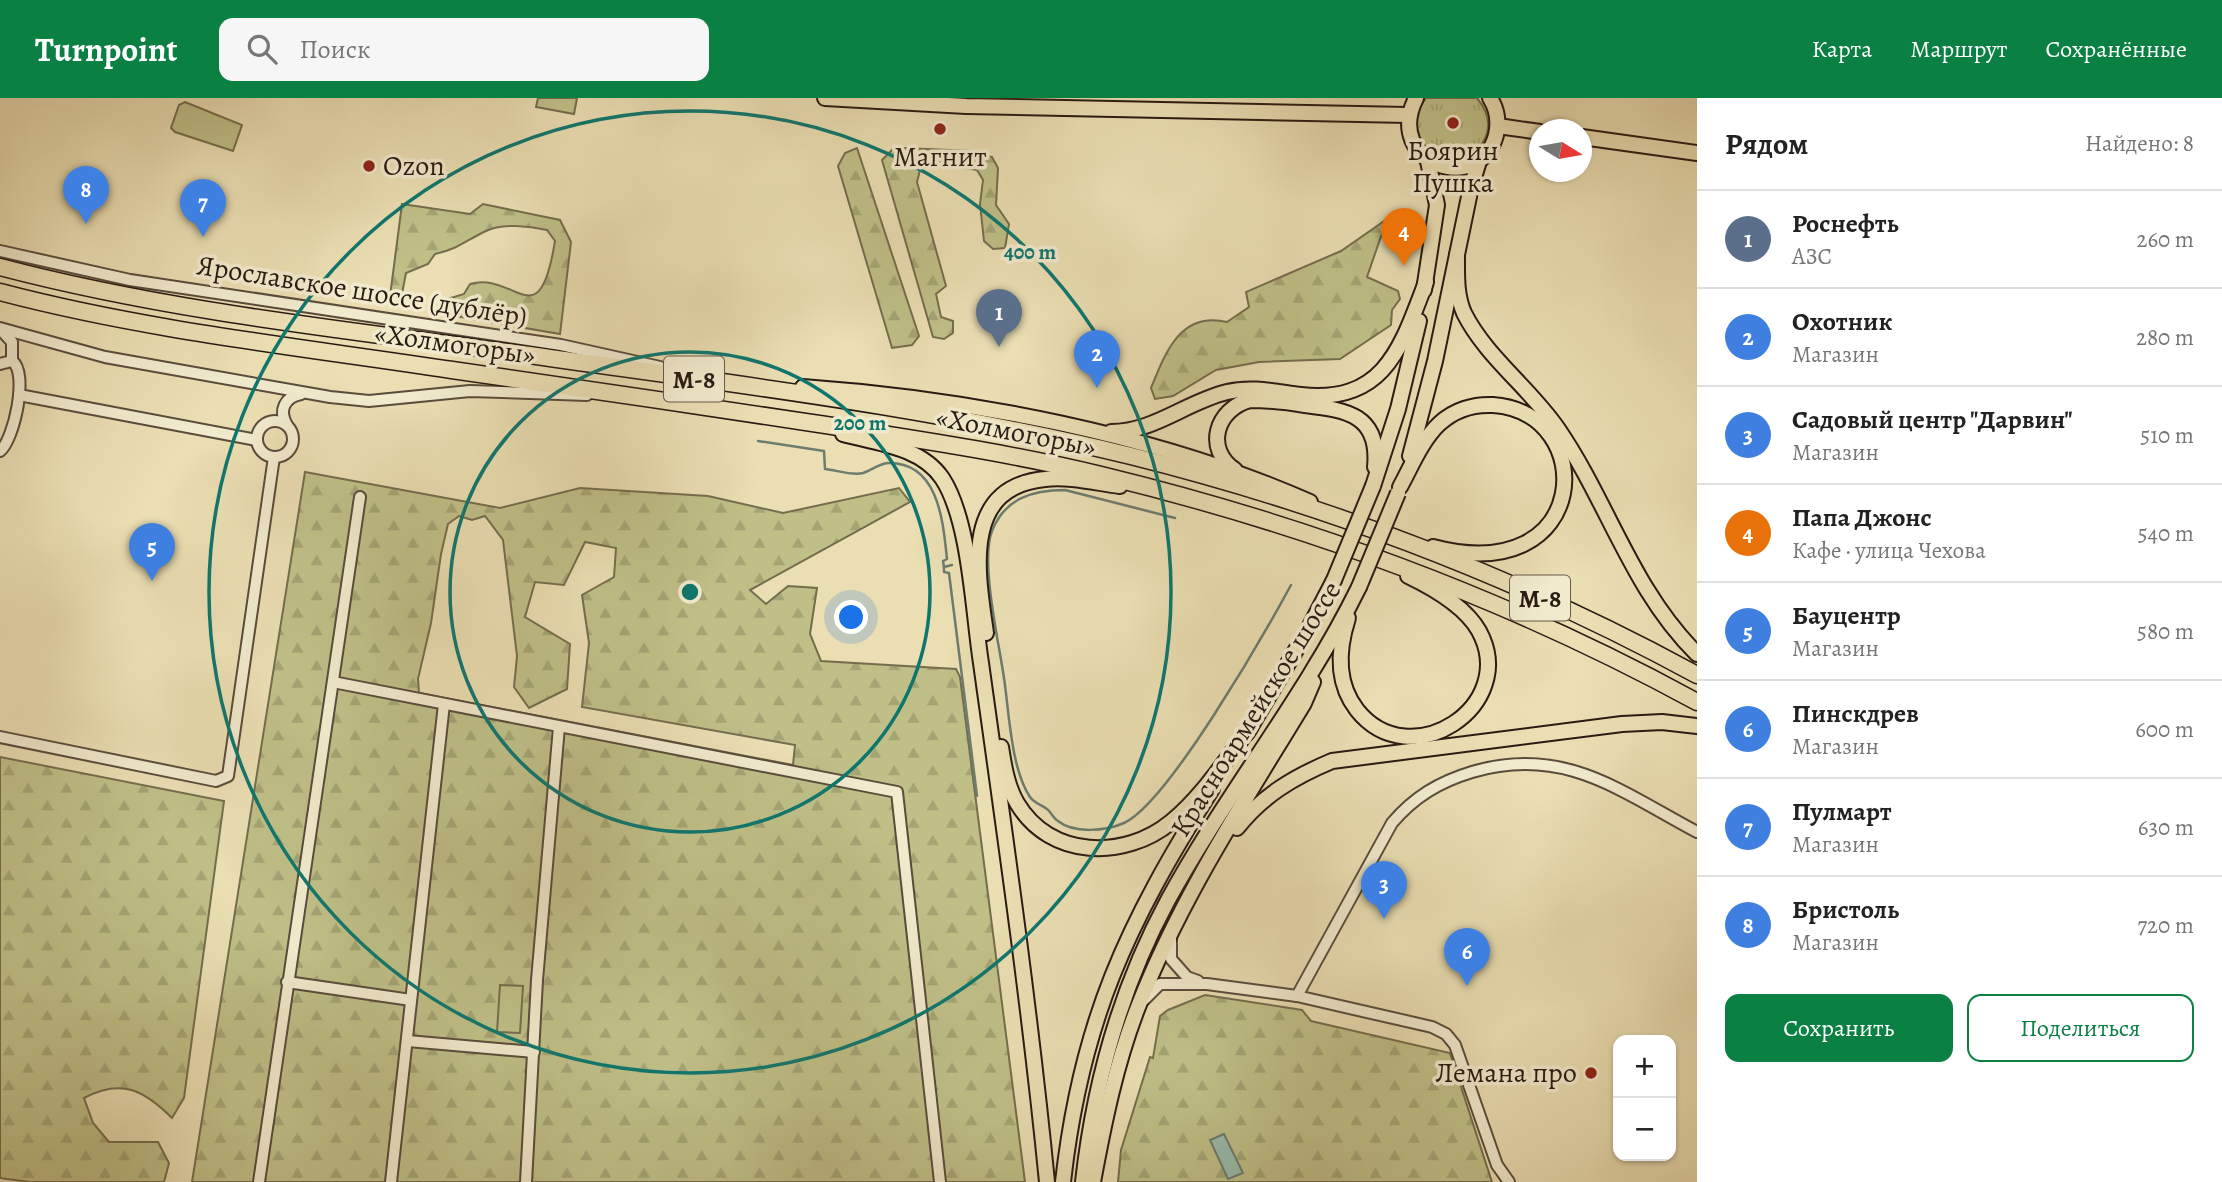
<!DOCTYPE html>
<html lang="ru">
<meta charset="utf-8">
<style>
body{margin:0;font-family:Alegreya,serif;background:#f6f6f6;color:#222}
.controls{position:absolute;right:21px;bottom:21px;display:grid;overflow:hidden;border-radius:14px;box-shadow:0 2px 5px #0004}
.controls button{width:63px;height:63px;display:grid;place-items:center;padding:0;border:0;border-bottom:2px solid #e0e0e0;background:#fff;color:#222;font:35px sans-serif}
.compass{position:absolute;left:1529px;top:21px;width:63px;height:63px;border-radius:50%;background:#fff;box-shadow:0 2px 5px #0004;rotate:101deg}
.you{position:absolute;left:852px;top:520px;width:24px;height:24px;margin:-18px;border:5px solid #fff;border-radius:50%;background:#1a73e8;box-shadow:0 0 0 10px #1a73e833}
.badge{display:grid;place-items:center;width:46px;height:46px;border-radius:50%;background:#0b8043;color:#fff;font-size:23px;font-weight:700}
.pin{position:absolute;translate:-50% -58px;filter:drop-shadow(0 2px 4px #0008)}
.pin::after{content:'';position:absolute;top:37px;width:24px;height:21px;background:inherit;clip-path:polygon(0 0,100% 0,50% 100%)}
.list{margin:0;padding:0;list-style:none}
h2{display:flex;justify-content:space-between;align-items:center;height:91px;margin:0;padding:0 28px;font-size:30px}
h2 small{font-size:23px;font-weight:400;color:#767676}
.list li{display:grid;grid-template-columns:46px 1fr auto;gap:21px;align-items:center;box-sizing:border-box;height:98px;padding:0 28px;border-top:2px solid #e0e0e0}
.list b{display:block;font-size:26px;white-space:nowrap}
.list p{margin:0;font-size:23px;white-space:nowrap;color:#767676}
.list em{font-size:23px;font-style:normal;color:#767676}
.actions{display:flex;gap:14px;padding:21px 28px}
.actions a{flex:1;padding:16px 0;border:2px solid #0b8043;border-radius:14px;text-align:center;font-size:24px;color:#0b8043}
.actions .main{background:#0b8043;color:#fff}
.icon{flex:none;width:38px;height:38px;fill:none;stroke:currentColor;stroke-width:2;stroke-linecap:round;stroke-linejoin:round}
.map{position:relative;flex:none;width:1697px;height:1084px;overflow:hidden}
header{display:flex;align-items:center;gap:42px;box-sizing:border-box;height:98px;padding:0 35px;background:#0b8043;color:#fff}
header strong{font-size:33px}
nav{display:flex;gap:38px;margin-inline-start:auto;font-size:24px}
.search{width:490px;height:63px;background:#f6f6f6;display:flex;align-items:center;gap:18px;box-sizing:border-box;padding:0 24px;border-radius:14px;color:#767676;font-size:26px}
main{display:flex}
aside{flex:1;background:#fff}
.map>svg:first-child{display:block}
</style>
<header>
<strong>Turnpoint</strong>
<div class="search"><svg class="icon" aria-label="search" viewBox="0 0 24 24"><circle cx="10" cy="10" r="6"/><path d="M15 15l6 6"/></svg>Поиск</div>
<nav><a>Карта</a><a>Маршрут</a><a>Сохранённые</a></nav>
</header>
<main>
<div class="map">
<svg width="1697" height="1084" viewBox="0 0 1697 1084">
<defs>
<pattern id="grass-tufts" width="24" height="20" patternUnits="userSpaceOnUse" patternTransform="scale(1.75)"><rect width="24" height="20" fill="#bfbf87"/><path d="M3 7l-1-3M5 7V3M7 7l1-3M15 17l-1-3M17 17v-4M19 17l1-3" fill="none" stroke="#a4a474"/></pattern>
<pattern id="forest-firs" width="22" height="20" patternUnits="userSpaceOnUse" patternTransform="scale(1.75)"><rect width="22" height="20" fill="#bfbf87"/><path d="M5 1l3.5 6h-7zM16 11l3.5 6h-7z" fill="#a4a474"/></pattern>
</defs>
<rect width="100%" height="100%" fill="#eadeb2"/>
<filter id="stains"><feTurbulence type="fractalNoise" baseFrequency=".00286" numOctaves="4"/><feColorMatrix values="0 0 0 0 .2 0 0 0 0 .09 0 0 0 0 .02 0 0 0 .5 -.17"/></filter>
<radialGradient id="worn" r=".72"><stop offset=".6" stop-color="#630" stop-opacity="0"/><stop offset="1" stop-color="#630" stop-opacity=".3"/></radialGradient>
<path fill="url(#grass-tufts)" stroke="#746d4d" stroke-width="2" d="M1426,0H1477C1520,52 1426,92 1416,30C1415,19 1419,8 1426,0Z"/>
<g fill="url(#forest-firs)" stroke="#746d4d" stroke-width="2" fill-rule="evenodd">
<polygon points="857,50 919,238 912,247 892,250 838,68 845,55"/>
<polygon points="904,50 973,53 992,59 998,70 996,107 1009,126 1005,150 993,151 984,143 980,106 983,82 977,72 930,64 920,72 917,84 946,188 936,196 941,219 953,223 953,235 944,241 933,239 882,62 893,51"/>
<path d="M402,106L470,116L483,106L560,122L571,144L560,236L443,216L441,203L464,196L470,186C516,173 539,242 555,143L547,132C530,128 502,125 486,133C465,143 458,151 435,156L428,166L406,175L400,206H389Z"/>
<path d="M1387,121L1367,179L1398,193L1400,201L1392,212L1391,227L1340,261L1259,264L1216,272L1173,298L1155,301L1151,290C1166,253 1181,213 1227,224L1249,209L1246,194L1341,153Z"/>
<path d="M305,374L500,410L580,390L708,398L783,415L899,390L910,404L750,492L766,506L788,488L817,490L810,536L821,563L956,571L960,579L1025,1084H192ZM459,418L472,422L485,418L503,442L517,558L514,589L529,610L567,591L570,546L525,519L535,484L564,487L585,444L616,450L614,479L582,497L589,545L582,609L795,647L793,667L419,595L418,581L431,525L441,456L448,426Z"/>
<path d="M0,659L224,703L184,1000L172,1020C144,992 121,980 84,1000L93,1025L109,1044H158L169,1065L164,1084H29L0,1080Z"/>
<polygon points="1205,897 1302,912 1311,923 1450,955 1492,1084 1118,1084 1121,1052 1150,959 1153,960 1160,918 1168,912"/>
</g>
<g fill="#bfbf87" stroke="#746d4d" stroke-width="2">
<polygon points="538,0 577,0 574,16 536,9"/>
<polygon points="185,4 242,27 233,53 175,34 171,30 179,7"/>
<polygon points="500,887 523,888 520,935 497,934"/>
</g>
<polygon fill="#98bcab" stroke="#6c7c6e" stroke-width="2" points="1224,1036 1243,1075 1228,1081 1210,1042"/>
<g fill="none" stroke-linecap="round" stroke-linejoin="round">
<g stroke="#6c7c6e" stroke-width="2.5">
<path d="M758,343L824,353L825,371C836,372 852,378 863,375C872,372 878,366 888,365C939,364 943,424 947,461L943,463L944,469"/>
<path d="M1175,420L1065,392C1033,392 1005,400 992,433C980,463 999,545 1004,580C1009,613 1011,671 1030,699C1034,705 1042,707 1047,711C1051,714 1053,720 1058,723C1074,736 1106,733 1124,725C1168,705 1265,535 1291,487"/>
<polyline points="944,469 944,474 949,475 977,698"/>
<polyline points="944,469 952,467"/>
</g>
<defs>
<g id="minor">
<polyline points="0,153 130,182 561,247 660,269"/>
<polyline points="0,230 105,259 330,299 369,303 470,293 587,297"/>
<polyline points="1,232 12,244 12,263"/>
<path d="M0,266L12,263C29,274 14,342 0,353"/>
<polyline points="19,297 257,342"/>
<circle cx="275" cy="341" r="18"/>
<path d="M287,327C278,312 285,299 301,296"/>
<polyline points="333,584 897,694 940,1084"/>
<polyline points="0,639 216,683 228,678 274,359"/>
<polyline points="1171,840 1171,861 1187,879 1198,883"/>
<polyline points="287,884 411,902"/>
<path d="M1297,898L1392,725C1414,699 1439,684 1472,674C1564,647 1620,693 1697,734"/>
<polyline points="1144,902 1160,886 1207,886 1297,898 1432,929 1446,936 1455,947 1497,1067 1509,1084"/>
<polyline points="408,943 534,954"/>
<polyline points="259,1084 360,399"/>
<polyline points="391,1084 444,606"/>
<polyline points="526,1084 537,882 559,629"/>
</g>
<g id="major">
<polyline points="825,0 966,8 1408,17"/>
<path d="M1416,0C1383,66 1480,98 1496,37C1499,24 1497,11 1490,0"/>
<polyline points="1498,28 1540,34"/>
<polyline points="1582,39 1697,55"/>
<path d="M1457,157C1457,177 1456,197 1464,215C1486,259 1530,290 1558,331C1608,404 1632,492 1697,556"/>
<polyline points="1424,192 1437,107 1428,63"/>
<path d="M803,289C970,301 1156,336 1310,404"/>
<path d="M1111,334C1154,334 1186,304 1227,294C1252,288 1276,294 1301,297C1385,306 1401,249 1426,184"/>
<path d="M843,336C877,345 921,349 942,380C970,422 973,514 981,565C1005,737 1030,911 1047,1084"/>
<polyline points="1410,358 1435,263 1471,89 1480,60"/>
<path d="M1235,372C1204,351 1216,311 1250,302C1269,302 1286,304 1305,307C1347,312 1380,317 1375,369"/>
<polyline points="1373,388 1398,311 1419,223"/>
<path d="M1400,389C1411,369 1422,342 1439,326C1454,312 1474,306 1493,307C1599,314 1593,491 1433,449"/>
<path d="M1348,520C1338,551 1336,585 1357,612C1410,679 1520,608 1479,533C1465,508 1433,490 1408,478"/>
<path d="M986,535C978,478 960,389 1045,381C1069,378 1096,385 1120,388"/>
<polyline points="1247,635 1309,530 1334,482"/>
<path d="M1001,649C1004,668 1007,688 1017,705C1050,761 1125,762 1171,724C1202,699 1226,661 1250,630"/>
<path d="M1237,730C1263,697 1294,679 1332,663L1622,626L1662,624L1697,628"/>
<path d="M1063,1084C1081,923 1127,826 1212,691"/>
<path d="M1083,1084C1094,985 1121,889 1168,802C1227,694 1305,599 1359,489"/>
<path d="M1093,1084C1104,1025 1116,965 1138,909C1180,801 1244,704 1304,605L1313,584"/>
</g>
<g id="highway">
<path d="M0,169C171,214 348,232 522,256C725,285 931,309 1131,358C1327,407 1519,480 1697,577"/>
<path d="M0,194C148,233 301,249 452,272C574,290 697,307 819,326C915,341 1011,355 1105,378C1310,428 1512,503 1697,604"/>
</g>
</defs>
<use href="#minor" stroke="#594c3b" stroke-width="14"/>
<use href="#major" stroke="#291b13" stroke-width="18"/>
<use href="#highway" stroke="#291b13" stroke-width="19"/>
<use href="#minor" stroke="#f1eacd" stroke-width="10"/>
<use href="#major" stroke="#eadeb2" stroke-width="14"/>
<use href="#highway" stroke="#eadeb2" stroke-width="16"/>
<defs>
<g id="major-bridge">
<polyline points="1334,482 1373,388"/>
<polyline points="1359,489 1398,395"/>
</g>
</defs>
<use href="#major-bridge" stroke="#291b13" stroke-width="18" stroke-linecap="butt"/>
<use href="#major-bridge" stroke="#eadeb2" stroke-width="14"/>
</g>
<g fill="none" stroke="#0f766e" stroke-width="3.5">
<circle cx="690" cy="494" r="240"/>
<circle cx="690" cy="494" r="481"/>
</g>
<g fill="#8f2418" stroke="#f1eacd" stroke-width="2.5">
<circle cx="1453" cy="25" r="7"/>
<circle cx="940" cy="31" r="7"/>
<circle cx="369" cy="68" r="7"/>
<circle cx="1591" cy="975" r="7"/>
</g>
<g text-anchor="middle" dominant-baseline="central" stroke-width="7" stroke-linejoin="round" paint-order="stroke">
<g fill="#f1eacd" stroke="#65594b" stroke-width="2">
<rect x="664" y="258.5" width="60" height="45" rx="5"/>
<rect x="1510" y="477.5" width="60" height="45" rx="5"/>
</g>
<g font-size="26" font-weight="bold" fill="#291b13">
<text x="694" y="281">М-8</text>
<text x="1540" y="500">М-8</text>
</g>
<g font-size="28" fill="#291b13" stroke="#f1eacd">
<text x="1453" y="53">Боярин<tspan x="1453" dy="32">Пушка</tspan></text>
<text x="940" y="59">Магнит</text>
<text x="383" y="68" text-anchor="start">Ozon</text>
<text x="1577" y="975" text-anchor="end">Лемана про</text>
</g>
<g font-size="28" fill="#291b13" stroke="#f1eacd">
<text transform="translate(362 193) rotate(9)">Ярославское шоссе (дублёр)</text>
<text transform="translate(455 246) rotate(8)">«Холмогоры»</text>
<text transform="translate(1016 334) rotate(11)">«Холмогоры»</text>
<text transform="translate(1256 611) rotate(-58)">Красноармейское шоссе</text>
</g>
</g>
<circle cx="690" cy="494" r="10" fill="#0f766e" stroke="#f1eacd" stroke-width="3.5"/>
<g font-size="21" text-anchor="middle" font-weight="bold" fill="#0f766e" stroke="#f1eacd" stroke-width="7" stroke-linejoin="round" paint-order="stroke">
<text x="1030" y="161">400 m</text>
<text x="860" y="332">200 m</text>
</g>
<rect width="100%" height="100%" filter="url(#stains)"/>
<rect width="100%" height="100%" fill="url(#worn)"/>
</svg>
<div class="controls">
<button>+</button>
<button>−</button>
</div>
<svg class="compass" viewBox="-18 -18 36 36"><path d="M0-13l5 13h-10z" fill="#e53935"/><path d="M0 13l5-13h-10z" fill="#767676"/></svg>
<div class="you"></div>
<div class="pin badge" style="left:999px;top:249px;background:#5c6f8a">1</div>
<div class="pin badge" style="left:1097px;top:290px;background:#3f7fe0">2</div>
<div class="pin badge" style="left:1384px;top:821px;background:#3f7fe0">3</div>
<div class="pin badge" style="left:1404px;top:168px;background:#e8710a">4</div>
<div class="pin badge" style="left:152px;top:483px;background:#3f7fe0">5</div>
<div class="pin badge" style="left:1467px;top:888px;background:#3f7fe0">6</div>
<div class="pin badge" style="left:203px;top:139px;background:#3f7fe0">7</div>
<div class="pin badge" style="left:86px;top:126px;background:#3f7fe0">8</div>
</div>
<aside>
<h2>Рядом<small>Найдено: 8</small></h2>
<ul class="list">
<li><span class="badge" style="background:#5c6f8a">1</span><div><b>Роснефть</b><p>АЗС</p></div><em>260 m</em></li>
<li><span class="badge" style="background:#3f7fe0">2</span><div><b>Охотник</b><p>Магазин</p></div><em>280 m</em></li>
<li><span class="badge" style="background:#3f7fe0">3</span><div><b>Садовый центр &quot;Дарвин&quot;</b><p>Магазин</p></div><em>510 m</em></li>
<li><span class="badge" style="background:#e8710a">4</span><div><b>Папа Джонс</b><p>Кафе · улица Чехова</p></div><em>540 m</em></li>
<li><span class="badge" style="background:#3f7fe0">5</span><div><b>Бауцентр</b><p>Магазин</p></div><em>580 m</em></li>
<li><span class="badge" style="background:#3f7fe0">6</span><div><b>Пинскдрев</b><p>Магазин</p></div><em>600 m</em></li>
<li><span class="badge" style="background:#3f7fe0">7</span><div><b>Пулмарт</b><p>Магазин</p></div><em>630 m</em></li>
<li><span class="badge" style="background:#3f7fe0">8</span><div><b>Бристоль</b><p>Магазин</p></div><em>720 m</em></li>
</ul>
<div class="actions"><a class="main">Сохранить</a><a>Поделиться</a></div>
</aside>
</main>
